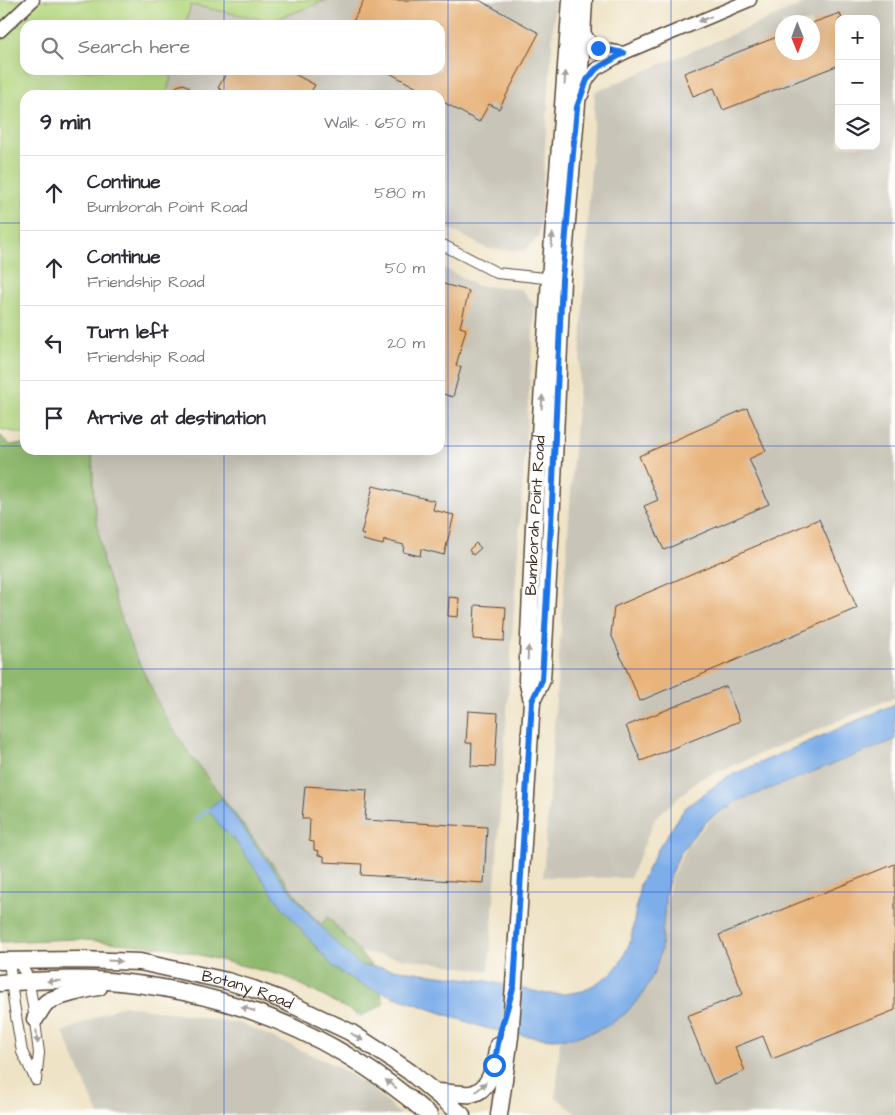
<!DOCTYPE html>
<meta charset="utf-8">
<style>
body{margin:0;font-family:"Architects Daughter",sans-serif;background:#f7f7f7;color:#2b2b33}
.controls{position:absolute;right:15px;top:15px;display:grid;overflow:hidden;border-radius:10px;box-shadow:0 5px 20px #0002}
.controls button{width:45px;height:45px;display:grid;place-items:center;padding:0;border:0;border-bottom:1px solid #e1e1e2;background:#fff;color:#2b2b33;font:25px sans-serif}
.compass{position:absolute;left:775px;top:15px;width:45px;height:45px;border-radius:50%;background:#fff;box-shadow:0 5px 20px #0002;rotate:179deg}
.stop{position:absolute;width:15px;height:15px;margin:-11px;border:4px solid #1a73e8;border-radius:50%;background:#fff}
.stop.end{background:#1a73e8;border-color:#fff;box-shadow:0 1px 5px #0008}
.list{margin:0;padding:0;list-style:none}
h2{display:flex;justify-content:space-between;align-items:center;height:65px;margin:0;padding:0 20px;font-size:21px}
h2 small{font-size:16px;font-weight:400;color:#7c7c81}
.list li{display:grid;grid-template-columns:32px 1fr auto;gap:15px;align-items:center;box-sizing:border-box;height:75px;padding:0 20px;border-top:1px solid #e1e1e2}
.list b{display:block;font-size:19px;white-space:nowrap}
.list p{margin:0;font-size:16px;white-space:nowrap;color:#7c7c81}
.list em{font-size:16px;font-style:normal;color:#7c7c81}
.icon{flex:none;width:28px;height:28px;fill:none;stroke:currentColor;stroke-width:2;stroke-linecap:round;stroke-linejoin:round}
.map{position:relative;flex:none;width:895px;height:1115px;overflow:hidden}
.search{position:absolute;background:#fff;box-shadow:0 5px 20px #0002;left:20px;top:20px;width:425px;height:55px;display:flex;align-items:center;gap:12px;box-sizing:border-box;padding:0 18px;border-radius:15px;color:#7c7c81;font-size:19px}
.panel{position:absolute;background:#fff;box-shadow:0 5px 20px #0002;left:20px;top:90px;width:425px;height:365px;border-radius:15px}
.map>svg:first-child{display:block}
</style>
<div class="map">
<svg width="895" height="1115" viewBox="0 0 895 1115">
<rect width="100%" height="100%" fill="#fdfcf7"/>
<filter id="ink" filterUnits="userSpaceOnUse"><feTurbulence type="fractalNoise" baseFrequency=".02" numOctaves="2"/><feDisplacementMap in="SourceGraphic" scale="10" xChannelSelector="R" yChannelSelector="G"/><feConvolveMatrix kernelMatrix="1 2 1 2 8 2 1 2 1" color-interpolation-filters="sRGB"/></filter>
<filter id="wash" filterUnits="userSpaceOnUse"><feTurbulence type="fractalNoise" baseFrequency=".0096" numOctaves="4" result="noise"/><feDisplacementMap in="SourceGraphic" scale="20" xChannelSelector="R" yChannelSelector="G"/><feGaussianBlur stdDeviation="1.12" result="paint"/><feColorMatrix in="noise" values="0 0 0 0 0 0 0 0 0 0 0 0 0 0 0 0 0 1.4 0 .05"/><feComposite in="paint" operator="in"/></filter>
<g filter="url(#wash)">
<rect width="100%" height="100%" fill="#efe3c6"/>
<g fill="#c8c4b8" fill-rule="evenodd">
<polygon points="327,0 555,0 539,237 524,251 488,249 450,229 440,247 440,95 166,95 173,70 440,70 440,25 185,25 191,5 271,21"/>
<path d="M814,0H895V697L700,779L656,817L630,878L543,877L579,380L595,92ZM839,19H876V146H839ZM782,22H812V52H782Z"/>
<polygon points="440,266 478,286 521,289 535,305 489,971 311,945 121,669 80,450 440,450"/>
<polygon points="895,741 895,1115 577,1115 556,1097 560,1040 583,1036 606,1027 634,1007 655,975 662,951 666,905 672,876 688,845 709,822 736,803"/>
<polygon points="123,1005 243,1024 336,1066 353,1076 367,1084 401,1115 99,1115 63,1032"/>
</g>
<polygon fill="#b5d982" stroke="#788250" points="0,0 327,0 271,21 191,5 185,25 25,25 25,70 173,70 166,95 25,95 25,434 0,429"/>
<polygon fill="#90b970" stroke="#667247" points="0,435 10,445 25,444 25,450 92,450 94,500 103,562 129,641 163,713 188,752 311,915 321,924 328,917 374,968 384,1004 361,1016 284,976 171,948 75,939 0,942"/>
<path fill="#7eaee9" stroke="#5c6c84" d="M895,704V740L736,802L707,821L690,840L680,854L672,871L666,891L661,951L654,974L641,997L626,1013L609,1025L593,1032L572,1038L553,1039L533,1037L485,1028L375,990L358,983L334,968L282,907L236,842L220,826L208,809L221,798C264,856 305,917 360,965L486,981L547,994H565L583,991L597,983L612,973L622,960L631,940L640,884L658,849L685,808L725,778Z"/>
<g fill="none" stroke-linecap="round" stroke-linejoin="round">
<polyline stroke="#7eaee9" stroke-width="3" points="195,820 208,809 210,810"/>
</g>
<g id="blocks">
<g fill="#e8b47c">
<polygon points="364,0 479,0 539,33 499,109 489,104 479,122 440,100 440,95 430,95 384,70 440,70 440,25 351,25"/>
<polygon points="840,13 842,19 839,19 839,65 723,110 714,88 693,96 684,73 782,35 782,52 812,52 812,23"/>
<polygon points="228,70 287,70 315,85 309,95 231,95 218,88"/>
<polygon points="184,84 190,88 192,95 172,95 173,91 175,88 177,86"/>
<polygon points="440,283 469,291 460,327 466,329 456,366 461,367 453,397 440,393"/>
<polygon points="747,408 766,451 749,459 769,504 664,550 644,506 658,500 639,456"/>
<polygon points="373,486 435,501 433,510 454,515 444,555 421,549 420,556 403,552 404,545 384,540 383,545 363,540 364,535 361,534"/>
<polygon points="819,519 857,608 640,701 611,634 614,607"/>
<polygon points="476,543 481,548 473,555 469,550"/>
<polygon points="449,597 459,598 458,617 448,616"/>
<polygon points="475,605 506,607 504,641 473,639"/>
<polygon points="726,686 740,721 641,761 626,726"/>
<polygon points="468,711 498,713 495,767 471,766 472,743 466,743"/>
<polygon points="305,786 367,790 365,820 487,827 484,883 361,875 362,864 324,862 324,856 318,855 319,851 314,850 314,842 309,841 310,819 302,819"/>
<polygon points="895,864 895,1010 772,1059 763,1036 735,1047 745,1071 714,1084 687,1016 743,994 719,935"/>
</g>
</g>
</g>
<g filter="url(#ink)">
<use href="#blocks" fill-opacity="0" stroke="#564637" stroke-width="1"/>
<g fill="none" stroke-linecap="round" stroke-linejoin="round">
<defs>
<g id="minor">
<polyline points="443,245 497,273 554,279"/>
<polyline points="9,961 14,1004 22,1052 36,1080"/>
<polyline points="14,961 19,963 28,977 33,1006 39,1053 36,1080"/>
</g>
<g id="tertiary">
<path d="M582,29C593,51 602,49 624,53"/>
<polyline points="0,31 33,0"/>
<polyline points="582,95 587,80 596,69 624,53 750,0"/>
</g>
<g id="primary">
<polyline points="532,701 542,680 551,526 562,280 581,56 584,0"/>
<path id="s1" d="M0,961L80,960L140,962L227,981L253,989L282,1000L350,1032L381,1052L410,1072L462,1115"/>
<path d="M0,983C31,981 64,978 95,980C222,988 333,1031 429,1115"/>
<path d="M35,1019C39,1014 42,1006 47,1002C57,996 87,989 99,987"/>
<path d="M435,1092C445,1092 462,1095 471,1094C492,1090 495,1062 498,1045"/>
<path id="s2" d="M499,1115L510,1037L514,985L532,701L527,680L534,526L550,278L571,0"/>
</g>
</defs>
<use href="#minor" stroke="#564637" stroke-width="12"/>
<use href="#tertiary" stroke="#564637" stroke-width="15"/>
<use href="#primary" stroke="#564637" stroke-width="19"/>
<use href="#minor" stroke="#fff" stroke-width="10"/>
<use href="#tertiary" stroke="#fff" stroke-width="12"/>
<use href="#primary" stroke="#fff" stroke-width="16"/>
</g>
<defs><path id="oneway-solid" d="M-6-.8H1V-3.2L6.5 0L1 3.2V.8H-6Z" transform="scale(1.25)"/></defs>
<g fill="#a79f9a">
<use href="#oneway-solid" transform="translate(705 19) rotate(157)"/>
<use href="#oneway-solid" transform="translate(565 78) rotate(-86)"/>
<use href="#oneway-solid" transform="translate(552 240) rotate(-86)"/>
<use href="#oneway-solid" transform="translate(542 402) rotate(-86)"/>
<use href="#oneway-solid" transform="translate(528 653) rotate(-87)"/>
<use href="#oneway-solid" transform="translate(115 961) rotate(3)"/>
<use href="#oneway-solid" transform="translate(54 981) rotate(179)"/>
<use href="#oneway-solid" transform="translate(248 1009) rotate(-162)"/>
<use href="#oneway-solid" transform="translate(37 1037) rotate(84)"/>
<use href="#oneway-solid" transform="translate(357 1037) rotate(32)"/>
<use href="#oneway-solid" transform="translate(391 1084) rotate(-143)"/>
<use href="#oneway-solid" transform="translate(481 1087) rotate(-43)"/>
</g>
</g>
<g fill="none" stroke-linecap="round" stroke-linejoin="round" filter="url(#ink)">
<polyline stroke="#1a73e8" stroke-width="6" points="494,1065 500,1033 514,985 532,701 542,680 551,526 562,280 577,107 587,80 596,69 624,53 598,48"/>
</g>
<path fill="none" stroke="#1d4ed8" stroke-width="1" stroke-opacity="0.55" d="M224,0V25M448,0V1115M671,0V1115M224,70V95M0,223H25M440,223H895M0,446H25M440,446H895M224,450V1115M0,669H895M0,892H895"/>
<g text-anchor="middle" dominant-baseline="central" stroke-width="4" stroke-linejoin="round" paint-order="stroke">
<g font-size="16" fill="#3b2a1e" stroke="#fdfcf7">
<text stroke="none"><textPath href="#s2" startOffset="602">Bumborah Point Road</textPath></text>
<text stroke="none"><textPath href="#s1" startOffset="251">Botany Road</textPath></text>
</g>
</g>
</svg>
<div class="controls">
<button>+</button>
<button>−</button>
<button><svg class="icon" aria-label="layers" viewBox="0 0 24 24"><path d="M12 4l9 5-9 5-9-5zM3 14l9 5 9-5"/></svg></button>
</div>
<svg class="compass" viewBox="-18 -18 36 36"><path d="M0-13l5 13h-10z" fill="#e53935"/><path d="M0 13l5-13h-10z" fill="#7c7c81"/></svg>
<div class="stop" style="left:494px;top:1065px"></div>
<div class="stop end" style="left:598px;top:48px"></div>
<div class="search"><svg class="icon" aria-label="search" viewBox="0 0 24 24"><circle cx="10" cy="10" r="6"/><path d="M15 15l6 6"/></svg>Search here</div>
<section class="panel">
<h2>9 min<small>Walk · 650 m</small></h2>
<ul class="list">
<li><svg class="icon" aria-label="ahead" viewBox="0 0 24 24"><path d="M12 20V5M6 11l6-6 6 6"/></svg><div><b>Continue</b><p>Bumborah Point Road</p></div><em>580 m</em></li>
<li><svg class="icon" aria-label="ahead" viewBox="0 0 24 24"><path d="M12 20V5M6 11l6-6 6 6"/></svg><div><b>Continue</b><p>Friendship Road</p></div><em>50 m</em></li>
<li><svg class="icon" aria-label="left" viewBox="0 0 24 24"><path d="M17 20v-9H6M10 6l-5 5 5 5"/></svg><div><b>Turn left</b><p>Friendship Road</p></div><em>20 m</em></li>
<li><svg class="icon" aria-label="arrive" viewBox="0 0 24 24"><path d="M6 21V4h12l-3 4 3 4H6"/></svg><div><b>Arrive at destination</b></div></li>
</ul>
</section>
</div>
